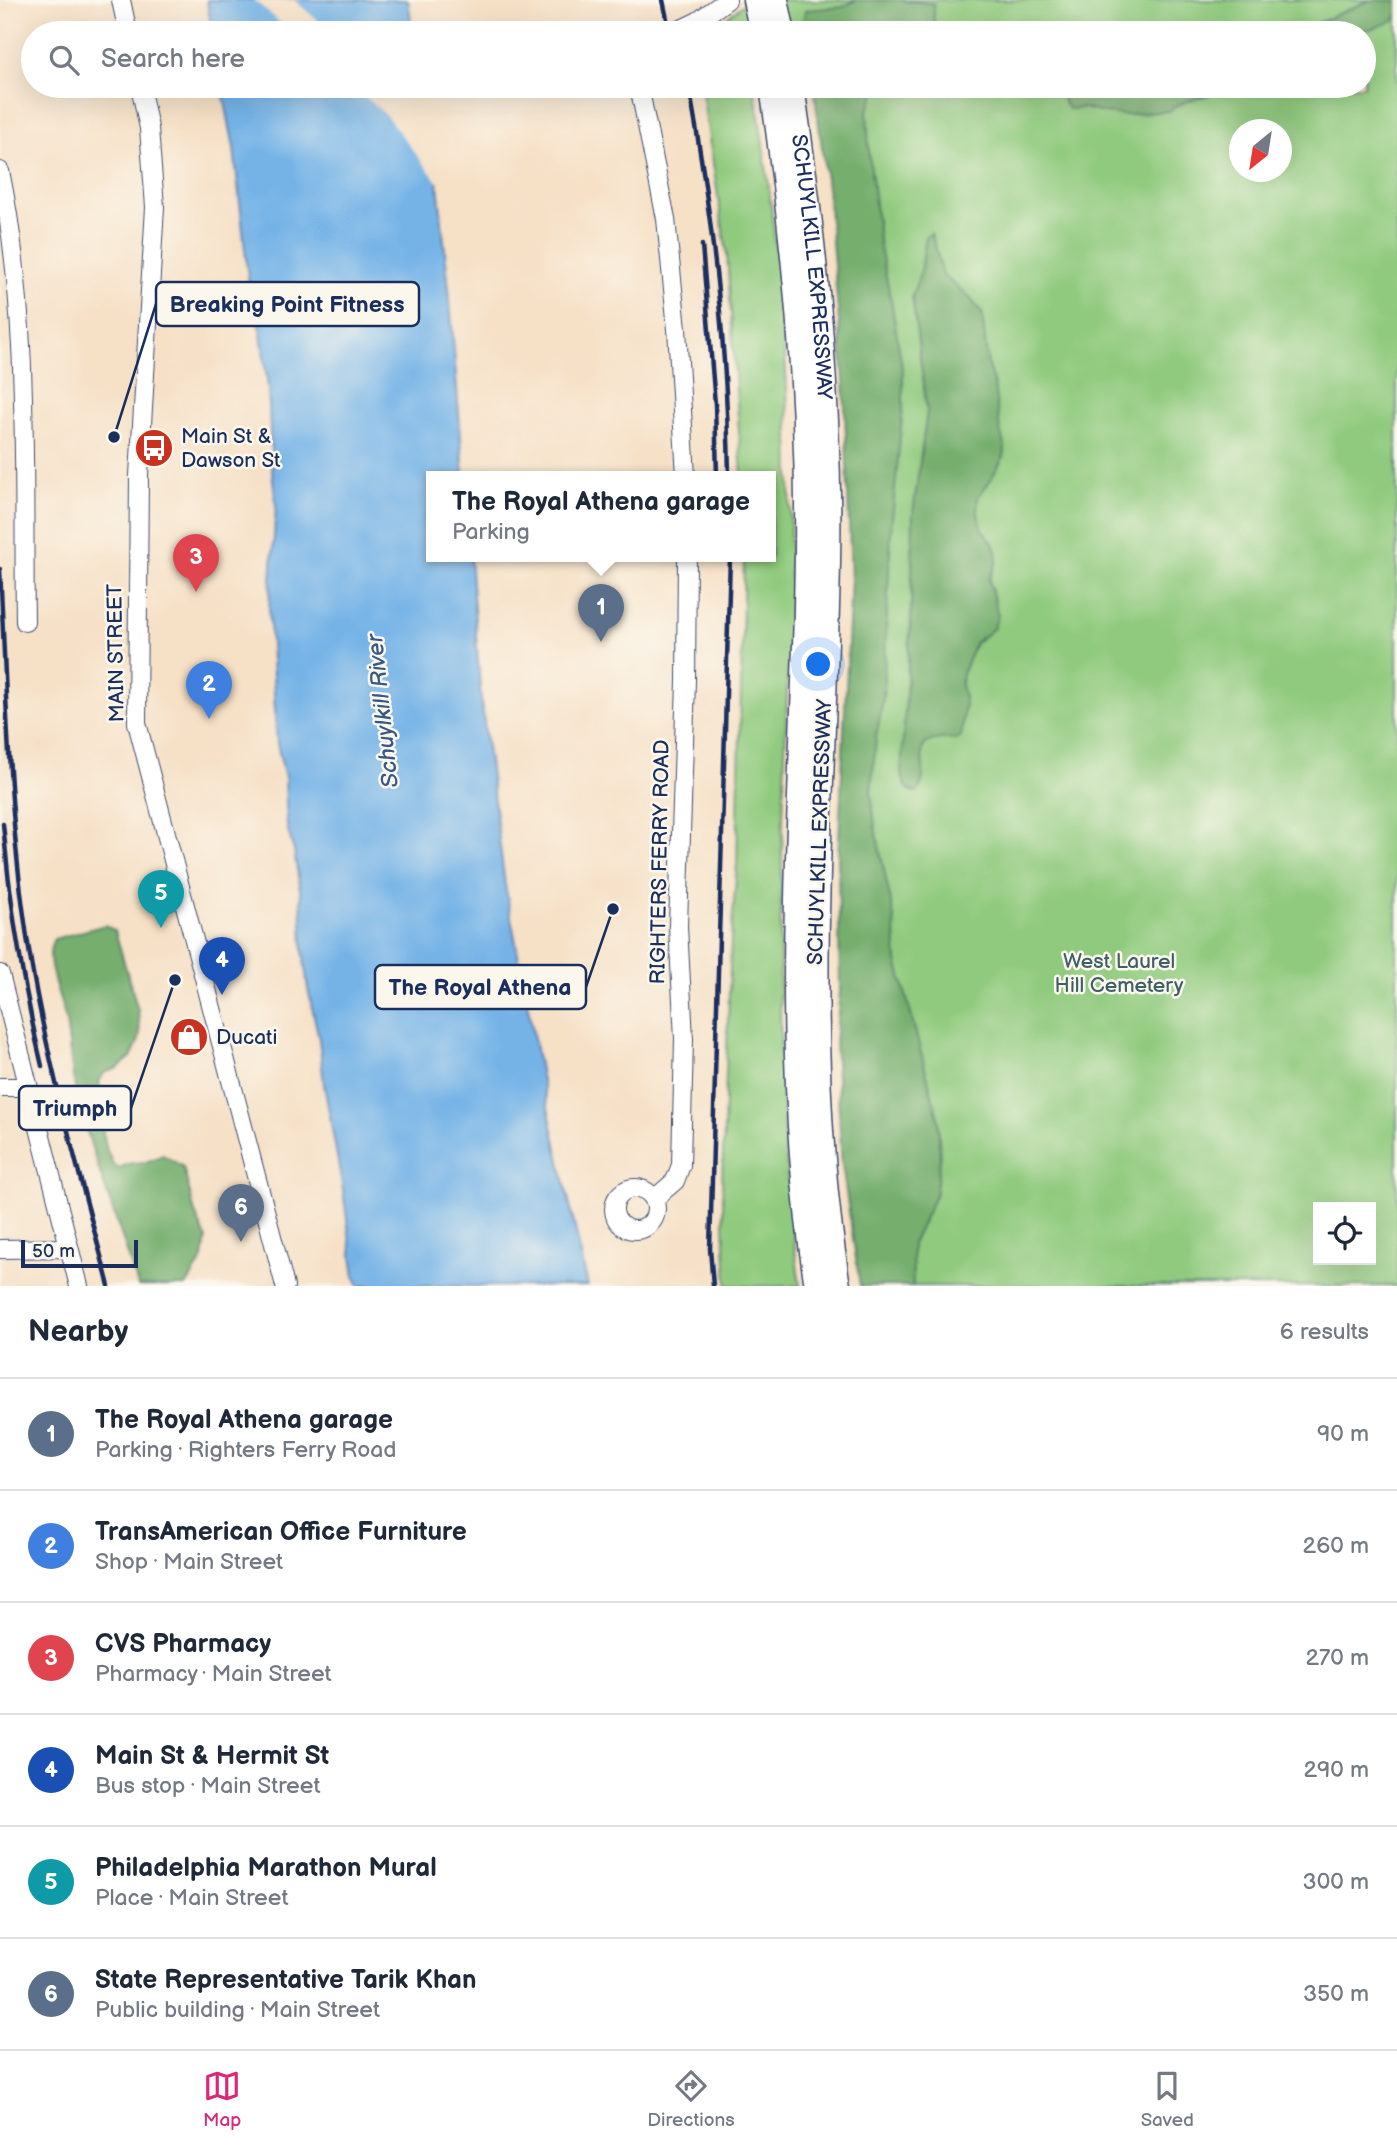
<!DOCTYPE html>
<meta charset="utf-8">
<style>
body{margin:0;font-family:"Balsamiq Sans",sans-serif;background:#f6f6f7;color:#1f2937}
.controls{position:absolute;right:21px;bottom:21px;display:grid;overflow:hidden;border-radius:0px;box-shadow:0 7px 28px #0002}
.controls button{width:63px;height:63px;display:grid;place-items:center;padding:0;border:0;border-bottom:2px solid #e0e1e3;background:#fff;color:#1f2937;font:35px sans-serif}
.compass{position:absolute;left:1229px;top:119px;width:63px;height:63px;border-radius:50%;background:#fff;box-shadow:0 7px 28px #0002;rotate:210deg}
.scale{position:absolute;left:21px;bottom:18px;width:117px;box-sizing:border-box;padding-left:7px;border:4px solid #1b2f5e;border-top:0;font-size:19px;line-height:24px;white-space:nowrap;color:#1b2f5e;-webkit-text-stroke:5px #fbf7ec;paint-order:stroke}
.you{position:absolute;left:819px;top:665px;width:24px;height:24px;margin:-18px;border:5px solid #fff;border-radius:50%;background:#1a73e8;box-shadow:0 0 0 10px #1a73e833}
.badge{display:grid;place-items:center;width:46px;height:46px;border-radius:50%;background:#db2777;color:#fff;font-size:23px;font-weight:700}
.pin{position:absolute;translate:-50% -58px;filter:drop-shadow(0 2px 4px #0008)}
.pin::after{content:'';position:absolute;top:37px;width:24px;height:21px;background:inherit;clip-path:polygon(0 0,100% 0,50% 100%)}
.popup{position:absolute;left:426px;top:471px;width:350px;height:91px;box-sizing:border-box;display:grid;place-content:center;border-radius:0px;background:#fff;filter:drop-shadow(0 2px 5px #0005);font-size:23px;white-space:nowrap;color:#747a83}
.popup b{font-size:26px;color:#1f2937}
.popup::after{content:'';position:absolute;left:50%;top:100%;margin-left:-14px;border:14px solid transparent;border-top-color:#fff}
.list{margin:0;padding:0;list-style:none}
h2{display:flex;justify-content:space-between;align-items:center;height:91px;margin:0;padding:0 28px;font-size:30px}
h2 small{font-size:23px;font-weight:400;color:#747a83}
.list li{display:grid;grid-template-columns:46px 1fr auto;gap:21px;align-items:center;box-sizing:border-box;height:112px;padding:0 28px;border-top:2px solid #e0e1e3}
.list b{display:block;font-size:26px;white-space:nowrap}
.list p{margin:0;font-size:23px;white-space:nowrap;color:#747a83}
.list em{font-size:23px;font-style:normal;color:#747a83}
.icon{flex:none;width:38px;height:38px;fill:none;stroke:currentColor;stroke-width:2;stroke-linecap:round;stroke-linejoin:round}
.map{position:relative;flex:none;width:1397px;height:1286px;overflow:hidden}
.search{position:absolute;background:#fff;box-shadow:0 7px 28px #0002;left:21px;right:21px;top:21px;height:77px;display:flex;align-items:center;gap:18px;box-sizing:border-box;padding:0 24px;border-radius:38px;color:#747a83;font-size:26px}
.sheet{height:763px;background:#fff}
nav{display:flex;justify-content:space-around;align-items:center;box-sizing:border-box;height:98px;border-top:2px solid #e0e1e3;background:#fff;font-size:19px;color:#747a83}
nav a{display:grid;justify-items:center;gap:4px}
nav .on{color:#db2777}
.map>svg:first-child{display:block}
</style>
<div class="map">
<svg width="1397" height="1286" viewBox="0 0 1397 1286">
<rect width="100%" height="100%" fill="#fbf7ec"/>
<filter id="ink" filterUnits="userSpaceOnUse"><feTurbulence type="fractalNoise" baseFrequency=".0143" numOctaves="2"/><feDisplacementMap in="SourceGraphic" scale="14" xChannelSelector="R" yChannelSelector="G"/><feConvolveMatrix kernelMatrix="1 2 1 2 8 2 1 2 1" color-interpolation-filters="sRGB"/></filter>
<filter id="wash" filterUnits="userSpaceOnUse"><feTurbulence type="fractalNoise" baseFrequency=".00686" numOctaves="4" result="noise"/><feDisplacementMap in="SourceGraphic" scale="28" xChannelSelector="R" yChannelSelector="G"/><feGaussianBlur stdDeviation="1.57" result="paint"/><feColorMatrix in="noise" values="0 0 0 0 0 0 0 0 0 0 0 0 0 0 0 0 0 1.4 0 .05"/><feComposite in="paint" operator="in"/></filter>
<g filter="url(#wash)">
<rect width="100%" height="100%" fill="#f6e0c6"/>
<g fill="#90ca7e" stroke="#567c6e" stroke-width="2" fill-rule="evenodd">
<path d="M752,0H1397V1286H874L850,691L852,429L818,86H1364V33H809L803,21L806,33H708L741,6ZM1240,130H1282V172H1240ZM1318,1207H1371V1260H1318Z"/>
<path d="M701,86H754C780,245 793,406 790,568C787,808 764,1047 800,1286H727L722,1181L731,940L737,864L744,556H771V476H742L727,254Z"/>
</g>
<g fill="#74ae6d" stroke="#486e66" stroke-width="2">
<polygon points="856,0 898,0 934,4 934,23 937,33 806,33 803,21 806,10 843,7"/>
<path d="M1370,0H1397V18C1364,38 1323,33 1286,33L1306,28Z"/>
<polygon points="814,86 878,86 867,112 869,152 880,248 891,300 903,373 903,407 891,530 883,699 876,738 871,792 875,827 894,917 897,961 938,1118 940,1160 935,1196 912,1244 913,1286 860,1286 842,1165 835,1043 840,991 838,859 851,580 844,380 828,196"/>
<polygon points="1052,86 1238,86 1185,102 1168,111 1125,115 1104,113 1083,108 1068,109 1059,93"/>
<path d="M931,233L943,275L969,297L982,313L988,366L994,385L1000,430L1005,449L1004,456L990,481L978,497L977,511L982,529L993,543L996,552L997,561L989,580L998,616L993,629L975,643L962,674L961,684L965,704L961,736L958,739C897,735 937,765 917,792C906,792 904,782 901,773L911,618L913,513L927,411L912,296L921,271L926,237Z"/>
<path d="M105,925L115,931L138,1010L140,1034L138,1043L131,1057L118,1068L104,1073L99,1082L102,1100L98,1108L107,1151L113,1164L119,1168L131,1163L146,1162L163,1155L183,1167L195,1213L206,1238L203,1259L186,1286H138C118,1221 92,1158 76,1092C70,1067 70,1042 65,1017C61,997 42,958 54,939Z"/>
</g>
<g fill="#74b3e7" stroke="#4871a2" stroke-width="2">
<polygon points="207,0 408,0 413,33 212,33"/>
<polygon points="222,86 427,86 428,89 449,289 464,476 431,476 431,556 470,556 481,700 505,885 542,1081 588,1286 359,1286 355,1277 343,1190 324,1084 319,1039 308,989 303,950 301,896 294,851 287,827 285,777 277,744 269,609 276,506 272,471 268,387 261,334 248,277 234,148"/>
</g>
<g fill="#f6e0c6">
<polygon points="254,0 294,0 332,33 292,33"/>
<polygon points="353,86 395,86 406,97 432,91 440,185 385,114"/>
</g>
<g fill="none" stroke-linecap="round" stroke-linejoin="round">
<polyline stroke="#74b3e7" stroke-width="4.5" points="1087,2 1101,0"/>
</g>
</g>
<g filter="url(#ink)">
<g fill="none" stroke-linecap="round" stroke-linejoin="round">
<defs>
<g id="minor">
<polyline points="121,0 128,33"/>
<polyline points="673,33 698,21 727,0"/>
<polyline points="140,86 149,128 155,207 139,475 137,723 285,1286"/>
<polyline points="639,86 666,219 677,329 686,476"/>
<path d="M0,171C30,314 23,476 25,622"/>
<polyline points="0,974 79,1286"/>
<polyline points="0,1087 28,1087"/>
<circle cx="635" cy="1209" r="21"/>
<polyline points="654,1199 675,1181 681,1165 684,1039 678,926 686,681 687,556"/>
<polyline points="0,1249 69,1248"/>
</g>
<g id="highway">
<polyline points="755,0 762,33"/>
<polyline points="776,0 783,33"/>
<path d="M772,86C794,240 809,393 807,549C805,795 778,1042 817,1286"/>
<path id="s1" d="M792,86C815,244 831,402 828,562C824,803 799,1046 838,1286"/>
</g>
</defs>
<use href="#minor" stroke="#3c4a6e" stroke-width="20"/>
<use href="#highway" stroke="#3c4a6e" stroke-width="27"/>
<use href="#minor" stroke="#fff" stroke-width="18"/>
<use href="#highway" stroke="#fff" stroke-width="24"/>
<g stroke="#1b2f5e" stroke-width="4.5">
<polyline points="663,0 670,33"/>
<path d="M689,86C712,214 727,346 729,476"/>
<polyline points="702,245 715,404 717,476"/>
<path d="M0,569C6,682 8,796 23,908C39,1036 76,1161 109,1286"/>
<path d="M3,824C10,906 23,986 42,1066"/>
<polyline points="713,1286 710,1249 730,556"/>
</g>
</g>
</g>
<defs>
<symbol id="bus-disc" viewBox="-11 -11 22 22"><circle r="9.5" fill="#c8321e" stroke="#fbf7ec"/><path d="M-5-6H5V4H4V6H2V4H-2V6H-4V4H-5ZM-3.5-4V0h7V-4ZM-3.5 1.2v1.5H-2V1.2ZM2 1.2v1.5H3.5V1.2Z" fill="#fff"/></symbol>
<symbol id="shop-disc" viewBox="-11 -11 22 22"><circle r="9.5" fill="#c8321e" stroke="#fbf7ec"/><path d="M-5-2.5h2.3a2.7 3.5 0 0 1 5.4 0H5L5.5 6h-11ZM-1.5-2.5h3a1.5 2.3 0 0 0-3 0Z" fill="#fff"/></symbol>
</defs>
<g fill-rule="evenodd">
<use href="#bus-disc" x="132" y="426" width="44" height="44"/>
<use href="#shop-disc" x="167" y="1015" width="44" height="44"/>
</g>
<g text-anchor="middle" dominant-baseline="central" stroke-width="5" stroke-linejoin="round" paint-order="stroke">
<g font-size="21" fill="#1b2f5e" stroke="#fbf7ec">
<text stroke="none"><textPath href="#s1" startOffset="182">SCHUYLKILL EXPRESSWAY</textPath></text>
<text transform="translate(116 653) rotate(-91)">MAIN STREET</text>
<text transform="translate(820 832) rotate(-88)">SCHUYLKILL EXPRESSWAY</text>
<text transform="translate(660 862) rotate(-89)">RIGHTERS FERRY ROAD</text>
</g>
<g font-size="21" fill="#1b2f5e" stroke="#fbf7ec" text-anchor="start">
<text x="181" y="436">Main St &amp;<tspan x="181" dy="24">Dawson St</tspan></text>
<text x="216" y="1037">Ducati</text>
</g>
<g font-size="21" fill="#3e5e68" stroke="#fbf7ec">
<text x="1119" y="961">West Laurel<tspan x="1119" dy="24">Hill Cemetery</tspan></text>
</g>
<g font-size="23" font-style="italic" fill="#365787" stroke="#fbf7ec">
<text transform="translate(383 711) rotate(-96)">Schuylkill River</text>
</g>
</g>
<path fill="none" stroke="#1b2f5e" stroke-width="2.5" d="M114 437L156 304M613 909L586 987M175 980L131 1108"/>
<g fill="#1b2f5e" stroke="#fbf7ec" stroke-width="2.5">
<circle cx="114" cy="437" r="7"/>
<circle cx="613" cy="909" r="7"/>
<circle cx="175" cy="980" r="7"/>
</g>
<g fill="#fbf7ec" stroke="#1b2f5e" stroke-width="2.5">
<rect x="156" y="282" width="263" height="44" rx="7"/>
<rect x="375" y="965" width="211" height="44" rx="7"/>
<rect x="19" y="1086" width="112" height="44" rx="7"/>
</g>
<g font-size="23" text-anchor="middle" font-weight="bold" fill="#1b2f5e">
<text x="287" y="312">Breaking Point Fitness</text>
<text x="480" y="995">The Royal Athena</text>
<text x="75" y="1116">Triumph</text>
</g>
</svg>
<div class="controls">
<button><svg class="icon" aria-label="locate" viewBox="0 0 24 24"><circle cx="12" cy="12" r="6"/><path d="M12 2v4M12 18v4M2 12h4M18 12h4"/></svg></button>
</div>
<svg class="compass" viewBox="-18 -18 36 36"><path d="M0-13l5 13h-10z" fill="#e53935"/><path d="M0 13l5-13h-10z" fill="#747a83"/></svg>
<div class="scale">50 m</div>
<div class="you"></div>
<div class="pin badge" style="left:601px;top:642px;background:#5c6f8a">1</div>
<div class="popup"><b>The Royal Athena garage</b>Parking</div>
<div class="pin badge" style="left:209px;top:719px;background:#3f7fe0">2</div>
<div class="pin badge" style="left:196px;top:592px;background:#e0444e">3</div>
<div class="pin badge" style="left:222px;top:995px;background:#1a4fb4">4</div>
<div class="pin badge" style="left:161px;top:928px;background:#0f9aa8">5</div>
<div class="pin badge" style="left:241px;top:1242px;background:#5c6f8a">6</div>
<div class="search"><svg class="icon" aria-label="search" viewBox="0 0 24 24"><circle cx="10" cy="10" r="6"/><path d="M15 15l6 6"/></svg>Search here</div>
</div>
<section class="sheet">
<h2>Nearby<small>6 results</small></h2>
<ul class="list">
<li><span class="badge" style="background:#5c6f8a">1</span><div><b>The Royal Athena garage</b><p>Parking · Righters Ferry Road</p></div><em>90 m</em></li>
<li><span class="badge" style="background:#3f7fe0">2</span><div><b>TransAmerican Office Furniture</b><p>Shop · Main Street</p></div><em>260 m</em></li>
<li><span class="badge" style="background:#e0444e">3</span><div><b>CVS Pharmacy</b><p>Pharmacy · Main Street</p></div><em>270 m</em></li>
<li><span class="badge" style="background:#1a4fb4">4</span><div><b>Main St &amp; Hermit St</b><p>Bus stop · Main Street</p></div><em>290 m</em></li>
<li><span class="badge" style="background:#0f9aa8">5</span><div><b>Philadelphia Marathon Mural</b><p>Place · Main Street</p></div><em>300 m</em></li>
<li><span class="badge" style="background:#5c6f8a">6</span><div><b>State Representative Tarik Khan</b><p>Public building · Main Street</p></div><em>350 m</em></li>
</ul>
</section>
<nav>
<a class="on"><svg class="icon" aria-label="map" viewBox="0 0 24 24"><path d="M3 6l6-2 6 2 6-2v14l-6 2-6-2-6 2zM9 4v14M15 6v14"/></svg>Map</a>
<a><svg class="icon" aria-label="directions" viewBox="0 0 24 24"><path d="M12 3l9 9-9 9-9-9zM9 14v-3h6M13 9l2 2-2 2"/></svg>Directions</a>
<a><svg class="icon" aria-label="saved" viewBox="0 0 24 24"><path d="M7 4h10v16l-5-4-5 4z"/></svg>Saved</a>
</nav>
